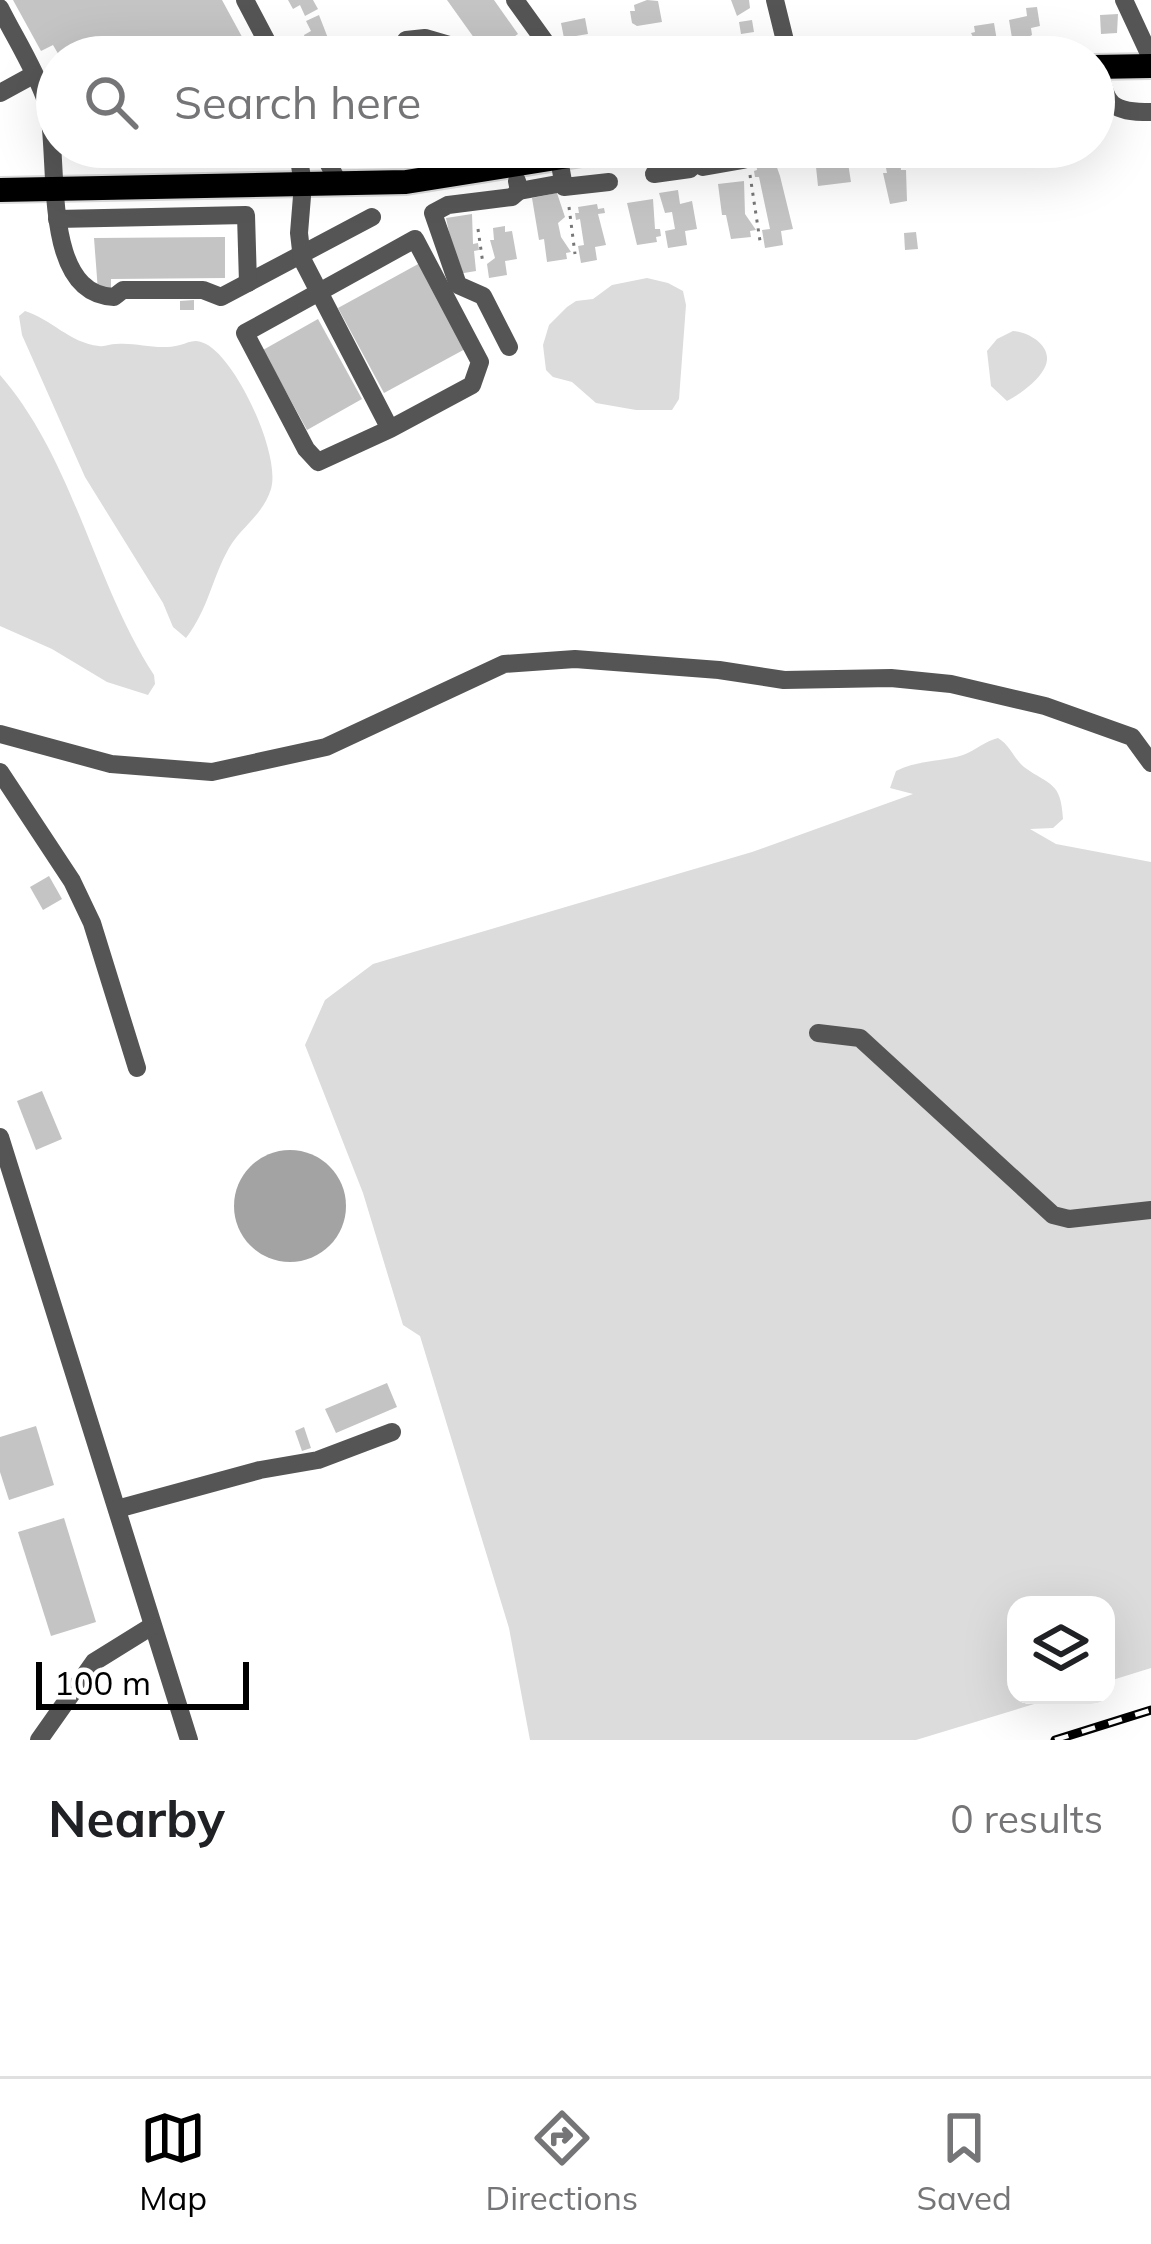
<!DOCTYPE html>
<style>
body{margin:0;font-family:Mulish,sans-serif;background:#f6f6f6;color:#202124}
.controls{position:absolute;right:36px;bottom:36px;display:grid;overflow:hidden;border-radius:24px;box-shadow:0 12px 48px #0002}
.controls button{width:108px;height:108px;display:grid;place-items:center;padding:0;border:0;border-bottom:3px solid #e0e0e0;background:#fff;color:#202124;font:60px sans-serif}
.scale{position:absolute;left:36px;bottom:30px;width:213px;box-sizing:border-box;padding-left:12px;border:6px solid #000;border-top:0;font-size:33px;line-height:42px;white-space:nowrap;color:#000;-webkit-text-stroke:9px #fff;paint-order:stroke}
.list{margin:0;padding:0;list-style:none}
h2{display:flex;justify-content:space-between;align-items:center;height:156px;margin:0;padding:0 48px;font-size:51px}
h2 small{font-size:39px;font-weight:400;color:#757577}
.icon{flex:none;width:66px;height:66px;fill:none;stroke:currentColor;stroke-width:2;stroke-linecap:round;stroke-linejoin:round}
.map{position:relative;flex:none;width:1151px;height:1740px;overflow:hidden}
.search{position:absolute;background:#fff;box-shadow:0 12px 48px #0002;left:36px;right:36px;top:36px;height:132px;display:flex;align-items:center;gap:30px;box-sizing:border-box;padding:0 42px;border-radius:66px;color:#757577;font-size:45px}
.sheet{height:336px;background:#fff}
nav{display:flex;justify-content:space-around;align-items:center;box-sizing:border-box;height:168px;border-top:3px solid #e0e0e0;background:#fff;font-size:33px;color:#757577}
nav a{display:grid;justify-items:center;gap:6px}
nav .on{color:#000}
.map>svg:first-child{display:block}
</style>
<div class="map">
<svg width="1151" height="1740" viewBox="0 0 1151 1740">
<rect width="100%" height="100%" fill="#fff"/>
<g fill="#dcdcdc">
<polygon points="647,278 668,283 683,291 686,305 679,399 672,410 636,410 596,403 572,382 553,377 546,370 543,345 549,325 567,307 576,301 593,299 612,285"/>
<path d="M25,311C51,319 70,343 99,346C105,347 110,344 116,344C138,342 157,351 180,345C190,342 195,338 206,344C237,360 281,455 271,489C263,515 241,527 229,548C212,578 208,610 186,638L173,627L163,603L85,477L22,335L19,316Z"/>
<path d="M1013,331C1030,332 1056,348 1044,369C1037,382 1020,394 1007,401L991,386L987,351L997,339Z"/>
<path d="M0,375C74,460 94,583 154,675L155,684L148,695L107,682L52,649L0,626Z"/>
<path d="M998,738C1011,746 1014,759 1024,767C1050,786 1061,781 1063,819L1053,828L1030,829L1056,844L1151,862V1668L1106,1682V1605H1016V1695H1064L916,1740H530L509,1628L420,1336L403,1325L363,1193L305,1045L325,1000L373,964L752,852L913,794L890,788L896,771C917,760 941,762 963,755C976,750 985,741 998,738Z"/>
</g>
<circle fill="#a3a3a3" cx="290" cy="1206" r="56"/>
<g fill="#c4c4c4">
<polygon points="13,0 222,0 253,57 60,57 53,45 41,51"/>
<polygon points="288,0 313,0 318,9 305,16 300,5 293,9"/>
<polygon points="447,0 494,0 518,34 487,56"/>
<polygon points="647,0 658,1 662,22 637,26 632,23 630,11 635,11 634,5"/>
<polygon points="731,0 749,0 750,8 737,16"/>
<polygon points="1037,7 1040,26 1031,28 1032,35 1026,38 1012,38 1009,20 1027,16 1026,8"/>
<polygon points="1118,14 1117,33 1101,34 1100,15"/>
<polygon points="319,15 331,46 313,54 307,50 304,35 311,31 306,21"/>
<polygon points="585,18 588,34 564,38 561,23"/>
<polygon points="752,20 754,32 741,34 739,22"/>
<polygon points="994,23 997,41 977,45 971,33 975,32 974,26"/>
<circle cx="943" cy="47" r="10"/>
<polygon points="905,42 907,57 885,57 886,45"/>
<polygon points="866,44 868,57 847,57 845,47"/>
<polygon points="767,157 768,163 775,162 780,176 793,229 781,231 783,245 765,248 762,230 770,229 759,177 755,177 754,171 757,170 756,159"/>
<polygon points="900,161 901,170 906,170 907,201 890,204 883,173 887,173 885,163"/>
<polygon points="848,163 851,182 818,186 816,167"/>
<polygon points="744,181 745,214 756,230 750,231 751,237 731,239 726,215 722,215 718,184"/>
<polygon points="678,190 680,204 692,201 697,229 685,231 687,245 668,248 665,231 675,229 672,212 665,213 659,193"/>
<polygon points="557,193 565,217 558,223 561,237 571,252 566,253 567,259 547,262 544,239 539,240 532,198"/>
<polygon points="653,199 655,229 660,229 661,236 656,237 657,242 637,245 627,203"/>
<polygon points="597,204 598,209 604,208 605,213 598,214 606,245 595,247 597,260 581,263 578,246 584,245 580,219 576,220 575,213 579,213 578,207"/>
<polygon points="472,214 473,244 478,243 479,250 474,251 476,271 458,274 446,218"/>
<polygon points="505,226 505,232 512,231 517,259 505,261 507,275 489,278 487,264 495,258 490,240 494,240 493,228"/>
<polygon points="916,232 918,249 905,250 904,233"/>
<polygon points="225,237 225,278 111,279 111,291 98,291 94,238"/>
<polygon points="420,263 467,348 384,393 338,308"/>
<polygon points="194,300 194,310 180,310 180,301"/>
<polygon points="318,319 362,399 307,430 263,350"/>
<polygon points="49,876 62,899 43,910 30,887"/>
<polygon points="42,1091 62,1139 36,1150 17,1101"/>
<polygon points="387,1383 397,1407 336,1433 325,1409"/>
<polygon points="36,1426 54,1485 9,1500 0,1472 0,1437"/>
<polygon points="304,1427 311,1448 302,1451 295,1431"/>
<polygon points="64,1518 96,1622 51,1636 18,1532"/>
</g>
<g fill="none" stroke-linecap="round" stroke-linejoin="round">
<defs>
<g id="major">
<polyline points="1094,67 1151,66"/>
<polyline points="0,190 406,182 625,147"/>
</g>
</defs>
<use href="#major" stroke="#dbdbdb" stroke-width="28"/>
<g stroke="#777" stroke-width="3" stroke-dasharray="3 6" stroke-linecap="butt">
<polyline points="750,175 760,241"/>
<polyline points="569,207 575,254"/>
<polyline points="478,229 483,264"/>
</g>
<g stroke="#555" stroke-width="18">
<polyline points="245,0 275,57"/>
<polyline points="515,0 556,57"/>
<polyline points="775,0 789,57"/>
<polyline points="1124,0 1151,58"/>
<path d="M0,8C15,38 35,69 46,101C62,150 37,294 114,297L123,290H203L221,297L372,217"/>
<polyline points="410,57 406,40 425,38 449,45 453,57"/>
<path d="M1099,67C1106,105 1110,112 1151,112"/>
<polyline points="0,93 33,75"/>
<polyline points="95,147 122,147"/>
<polyline points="297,147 303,184 299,233 302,259 390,429 318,462 306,449 245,333 415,239 480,362 472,385 390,429"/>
<polyline points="320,147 339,184"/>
<polyline points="691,147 695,163 703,167 743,160"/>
<polyline points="559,159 564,187 609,182"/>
<polyline points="654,174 690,169 695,163"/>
<polyline points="517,181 519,191 563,183"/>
<polyline points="57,219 246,215 248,283"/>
<polyline points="509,347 483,296 458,285 433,213 448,205 512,197 519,191"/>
<polyline points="0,734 111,764 212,772 326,747 504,664 575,659 719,670 784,680 891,678 951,684 1045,706 1132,737 1151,763"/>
<polyline points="0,772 72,881 92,923 137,1068"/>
<polyline points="818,1033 860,1038 1053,1215 1069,1219 1151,1210"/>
<polyline points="0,1137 189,1740"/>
<polyline points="117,1509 260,1470 318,1460 392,1432"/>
<polyline points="39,1740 94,1662 152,1626"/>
</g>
<use href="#major" stroke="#000" stroke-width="24"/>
<defs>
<polyline id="rail" points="1055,1740 1151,1710"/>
</defs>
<use href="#rail" stroke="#000" stroke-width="9"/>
<use href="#rail" stroke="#fff" stroke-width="4.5" stroke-dasharray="14" stroke-linecap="butt"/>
</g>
</svg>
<div class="controls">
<button><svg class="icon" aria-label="layers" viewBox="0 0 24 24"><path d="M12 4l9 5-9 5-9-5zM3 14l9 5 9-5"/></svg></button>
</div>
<div class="scale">100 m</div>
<div class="search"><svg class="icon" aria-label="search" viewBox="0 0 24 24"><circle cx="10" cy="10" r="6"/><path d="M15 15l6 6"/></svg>Search here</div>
</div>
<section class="sheet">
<h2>Nearby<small>0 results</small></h2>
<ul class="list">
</ul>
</section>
<nav>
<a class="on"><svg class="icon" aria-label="map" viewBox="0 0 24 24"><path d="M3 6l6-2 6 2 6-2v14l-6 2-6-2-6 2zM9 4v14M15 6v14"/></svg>Map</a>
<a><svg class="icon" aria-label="directions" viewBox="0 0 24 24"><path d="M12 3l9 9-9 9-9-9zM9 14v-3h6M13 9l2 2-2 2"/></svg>Directions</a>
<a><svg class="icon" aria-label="saved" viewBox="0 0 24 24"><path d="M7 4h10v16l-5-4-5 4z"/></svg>Saved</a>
</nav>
